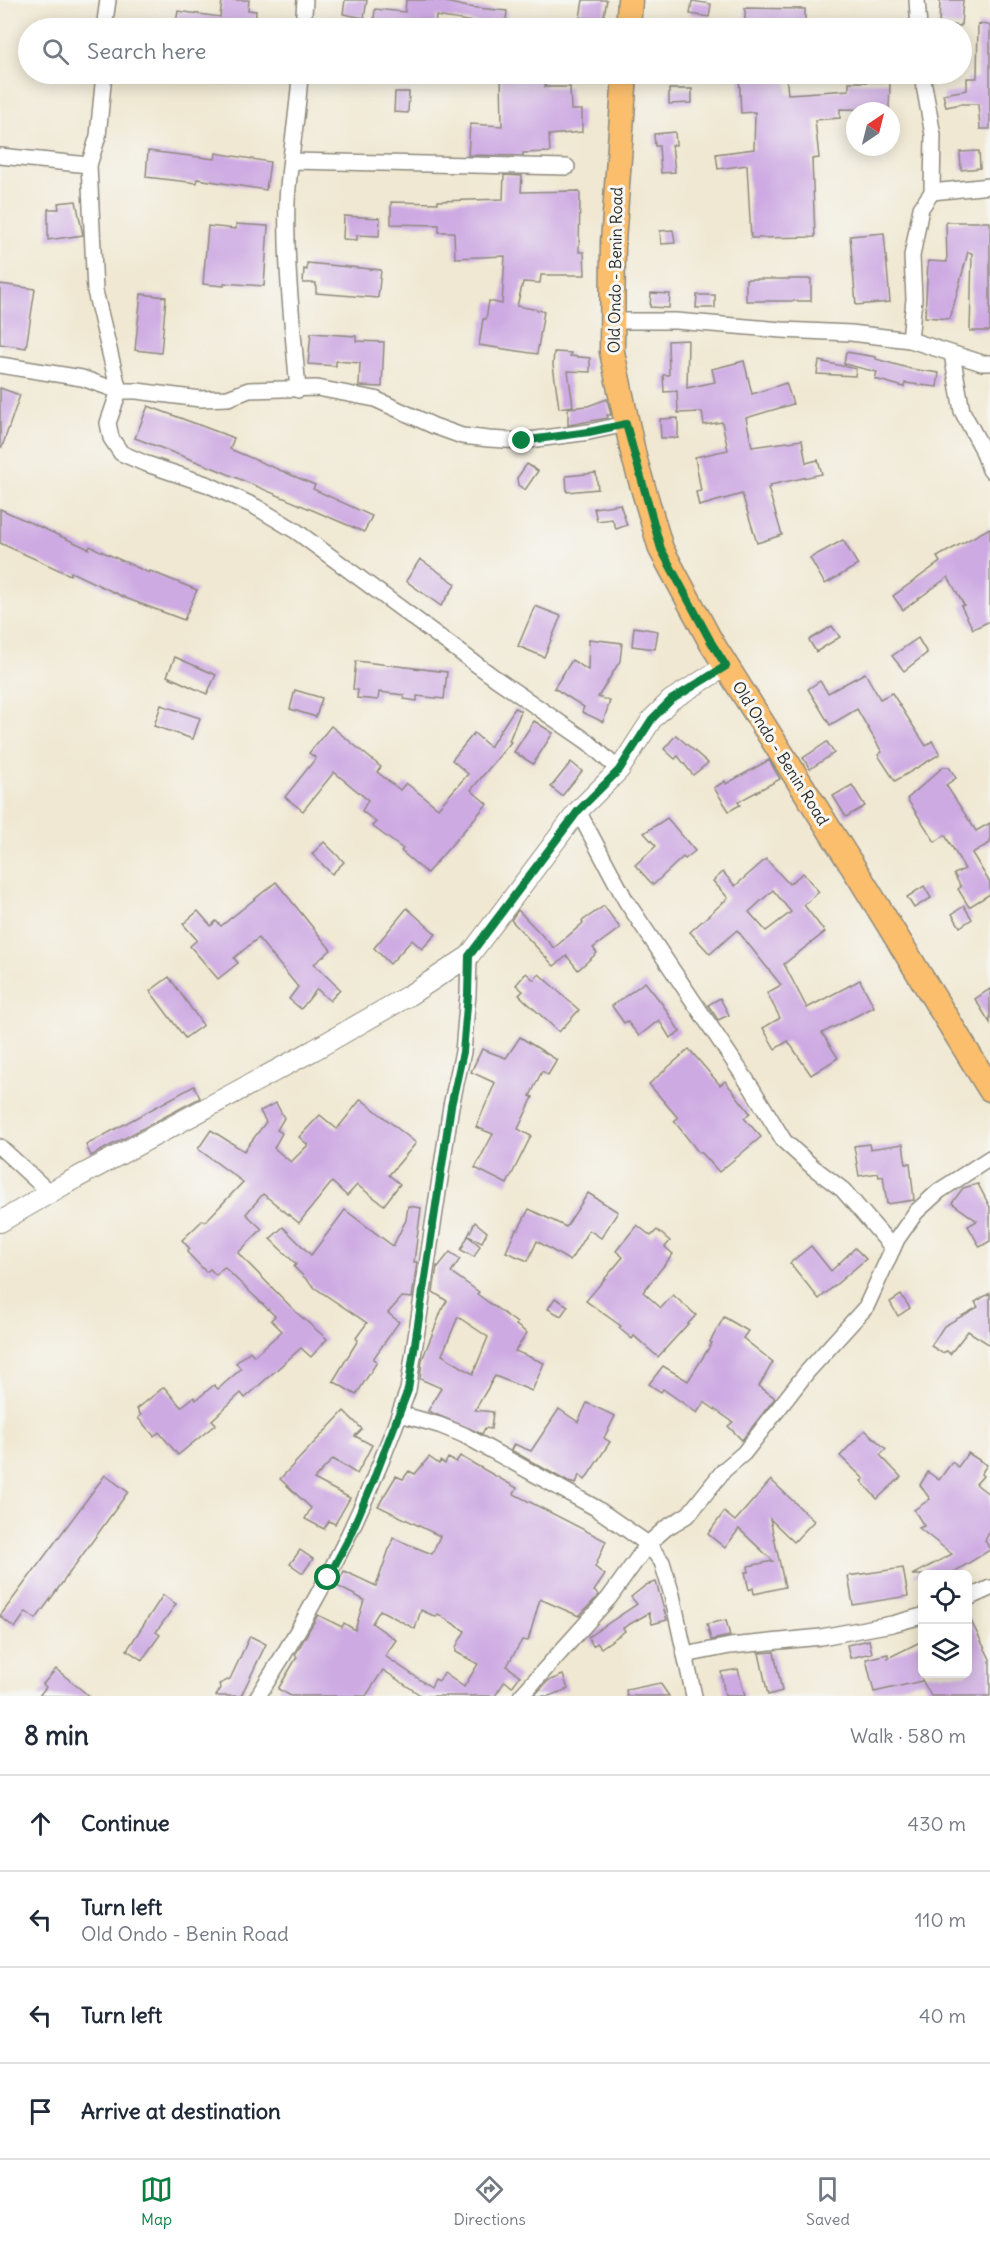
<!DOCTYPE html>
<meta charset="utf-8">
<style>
body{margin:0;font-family:Delius,sans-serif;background:#f6f6f7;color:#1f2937}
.controls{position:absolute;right:18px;bottom:18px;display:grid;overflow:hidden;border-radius:9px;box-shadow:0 3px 15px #0003}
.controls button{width:54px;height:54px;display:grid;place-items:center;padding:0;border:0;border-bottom:2px solid #e0e1e3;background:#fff;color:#1f2937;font:30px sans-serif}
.compass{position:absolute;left:846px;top:102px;width:54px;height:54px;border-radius:50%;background:#fff;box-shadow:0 3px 15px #0003;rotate:35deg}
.stop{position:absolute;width:18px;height:18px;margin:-14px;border:4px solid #0b8043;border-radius:50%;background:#fff}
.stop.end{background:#0b8043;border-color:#fff;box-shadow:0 2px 6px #0008}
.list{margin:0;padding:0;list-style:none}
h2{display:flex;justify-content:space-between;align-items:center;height:78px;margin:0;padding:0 24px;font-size:26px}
h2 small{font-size:20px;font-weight:400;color:#747a83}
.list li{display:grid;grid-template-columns:39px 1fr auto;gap:18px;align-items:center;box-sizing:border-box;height:96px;padding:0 24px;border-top:2px solid #e0e1e3}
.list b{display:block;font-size:22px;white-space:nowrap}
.list p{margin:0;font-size:20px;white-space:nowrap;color:#747a83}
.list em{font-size:20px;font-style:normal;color:#747a83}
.icon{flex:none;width:33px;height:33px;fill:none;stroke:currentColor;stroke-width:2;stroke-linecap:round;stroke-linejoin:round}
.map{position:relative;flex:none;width:990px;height:1696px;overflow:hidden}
.search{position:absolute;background:#fff;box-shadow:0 3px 15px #0003;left:18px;right:18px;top:18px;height:66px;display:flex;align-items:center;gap:15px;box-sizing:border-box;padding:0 21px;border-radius:33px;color:#747a83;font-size:22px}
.sheet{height:462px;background:#fff}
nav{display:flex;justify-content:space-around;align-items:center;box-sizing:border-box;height:84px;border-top:2px solid #e0e1e3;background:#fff;font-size:16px;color:#747a83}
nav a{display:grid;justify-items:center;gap:3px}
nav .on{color:#0b8043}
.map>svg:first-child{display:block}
</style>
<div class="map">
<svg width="990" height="1696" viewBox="0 0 990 1696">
<rect width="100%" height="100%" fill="#f6f6f2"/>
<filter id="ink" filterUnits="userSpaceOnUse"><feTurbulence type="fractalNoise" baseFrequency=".0167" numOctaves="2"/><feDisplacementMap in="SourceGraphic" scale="12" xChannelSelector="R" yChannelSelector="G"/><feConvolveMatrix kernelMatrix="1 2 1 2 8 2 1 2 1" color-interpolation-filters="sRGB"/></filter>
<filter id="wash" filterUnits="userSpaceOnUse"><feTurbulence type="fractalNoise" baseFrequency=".008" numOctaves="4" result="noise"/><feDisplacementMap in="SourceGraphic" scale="24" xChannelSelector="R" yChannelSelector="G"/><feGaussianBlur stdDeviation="1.35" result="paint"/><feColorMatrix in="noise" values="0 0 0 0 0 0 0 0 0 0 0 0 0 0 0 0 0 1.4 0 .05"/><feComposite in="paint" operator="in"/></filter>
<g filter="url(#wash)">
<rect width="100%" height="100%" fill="#f0e8d2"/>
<g id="blocks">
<g fill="#ceaae3" fill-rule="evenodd">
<polygon points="222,0 249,0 248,10 256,11 255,28 175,28 178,11 220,17"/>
<polygon points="345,0 367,0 364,18 343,14"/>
<polygon points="406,0 437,0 468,7 507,11 505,27 436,16 435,28 373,28 375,9 405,12"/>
<polygon points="583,0 607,0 603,20 580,18"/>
<polygon points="940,0 963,0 961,26 939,24"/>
<polygon points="692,1 711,4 709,17 690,14"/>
<polygon points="745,8 805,9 805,23 772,23 773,28 745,28"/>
<polygon points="978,24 990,25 990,129 980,129 978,104 961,104 946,107 943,94 967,90 967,78 977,78"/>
<polygon points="501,74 546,74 545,87 570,87 571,110 582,110 582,132 549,135 550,152 523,153 523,156 468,155 470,124 502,126"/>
<polygon points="739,74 786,74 788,94 849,90 849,82 890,82 889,110 840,109 840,118 815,120 819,158 812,159 815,237 751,238 747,165 718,169 716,154 754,149 755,112 741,113"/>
<polygon points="669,89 692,89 692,103 669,104"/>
<polygon points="395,92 409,92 408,113 394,112"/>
<polygon points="675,132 676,145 672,145 675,172 661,173 659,146 655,146 654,134"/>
<polygon points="148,151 215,159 216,153 270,162 266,190 197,179 197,183 146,177"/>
<polygon points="979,151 980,168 961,170 960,152"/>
<polygon points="504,175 522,176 521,192 579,191 580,195 579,252 584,252 585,275 541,275 540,283 523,282 517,306 544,311 537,354 479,345 483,319 486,319 489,301 502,304 505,256 455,258 454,232 439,232 439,225 391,224 391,202 438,203 438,201 503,199"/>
<polygon points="76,201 83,235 48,240 48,209 59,209 58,203"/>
<polygon points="344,216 380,218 379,236 357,235 357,240 343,239"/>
<polygon points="946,222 990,222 990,331 970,331 972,253 968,252 950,319 925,317 928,261 947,262"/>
<polygon points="236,224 268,226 264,286 224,283 224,286 203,284 208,226 236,229"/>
<polygon points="673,230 675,243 661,244 660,231"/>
<polygon points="884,233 890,302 856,305 850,236"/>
<polygon points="307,263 381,270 378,298 316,293 316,283 303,283 304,269 307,270"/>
<rect x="746" y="279" width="65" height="22"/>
<polygon points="0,284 35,289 26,348 0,344"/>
<polygon points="651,293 670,294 669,308 650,307"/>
<polygon points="141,294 166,297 161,353 135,350"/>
<polygon points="697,295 715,295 715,308 696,308"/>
<polygon points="311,333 356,336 356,341 384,342 382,387 359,386 360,363 336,361 336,366 308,364"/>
<polygon points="688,340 687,388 715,382 712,369 744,361 752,394 786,383 793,404 746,418 752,447 802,440 806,463 818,460 822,474 770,485 771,487 768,488 782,535 757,543 742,494 699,506 696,492 701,491 695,457 728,450 722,422 704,425 702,412 678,413 677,391 664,392 663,375 669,375 668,341"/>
<polygon points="554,352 571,353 570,356 590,358 590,372 568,371 573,406 559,408 553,365"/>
<polygon points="846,352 876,357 876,359 911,369 939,373 937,387 905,383 904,387 875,379 877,372 844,364"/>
<polygon points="819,361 856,369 855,376 817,374"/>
<polygon points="0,388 20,395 2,447 0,447"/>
<polygon points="607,399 611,415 607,415 608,418 568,425 568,408 588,406"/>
<polygon points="148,406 234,438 230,449 315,485 313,489 372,516 364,532 216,469 135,438"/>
<polygon points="678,418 678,438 661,438 660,419"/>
<polygon points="527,464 538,471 525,490 518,485 517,478"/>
<polygon points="596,473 598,489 567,492 566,476"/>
<polygon points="620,504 627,525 616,529 612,519 597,521 594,508"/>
<polygon points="0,509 89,549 90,546 149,573 150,571 197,590 184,620 128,599 71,572 70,575 0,543"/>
<polygon points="990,528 990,621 973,629 961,606 964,605 948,577 903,610 893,596 940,562 937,557"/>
<polygon points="843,540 858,565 825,584 810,558"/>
<polygon points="420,559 456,584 441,606 406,581"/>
<polygon points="535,606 561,616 544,657 518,646"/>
<polygon points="832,626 840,637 816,652 809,640"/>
<polygon points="634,627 658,631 655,649 632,646"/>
<polygon points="918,638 927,653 904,671 892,656"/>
<polygon points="589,639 622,643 620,661 598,697 610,701 603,722 582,712 584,707 554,688 572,660 588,670"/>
<polygon points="175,657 216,675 207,694 167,676"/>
<polygon points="356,661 447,672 444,699 417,696 417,701 404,699 404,695 379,692 378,700 357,698 358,690 353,689"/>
<polygon points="865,673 880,699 892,693 926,746 932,741 940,754 895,781 878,755 882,752 857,709 830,725 808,689 820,681 828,693"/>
<polygon points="295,690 322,698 316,717 290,709"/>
<polygon points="161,705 200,718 193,739 154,726"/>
<polygon points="515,708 521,711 509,741 511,742 471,790 487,804 427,873 401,851 403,849 372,826 376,822 362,811 368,800 334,772 303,811 285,797 316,758 309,753 331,726 381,767 377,772 400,790 406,783 438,808 468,774 452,760 474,733 490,747"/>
<polygon points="534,721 553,733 533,764 514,752"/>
<polygon points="676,735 708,763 693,775 678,756 675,759 664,749"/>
<polygon points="827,742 834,753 810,769 803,758"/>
<polygon points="769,760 780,779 738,802 740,805 729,811 714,788 725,781 726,784"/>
<polygon points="571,762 582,771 562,796 551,787"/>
<polygon points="943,767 949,767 956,778 946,785 976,831 990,823 990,843 972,853 990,883 990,894 969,907 958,889 961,887 954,874 965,869 945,835 935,842 907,799"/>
<polygon points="852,785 865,806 846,817 833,796"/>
<polygon points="667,818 695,851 685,859 683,857 653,885 635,865 656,846 644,833"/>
<polygon points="324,842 344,862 332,874 312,854"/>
<path d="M766,859L789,884L803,873L819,892L804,905L825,932L784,964L807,1008L860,980L874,1007L822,1033L838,1058L811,1075L788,1041L775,1049L763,1028L780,1018L767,993L781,985L737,930L710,954L690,932L728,898L713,881L723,872L735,886ZM773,890L791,912L766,931L749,912Z"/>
<polygon points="276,882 331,950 314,964 340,989 330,1001 317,989 301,1009 289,999 298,987 258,938 234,958 238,963 218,979 190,946 197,940 183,924 198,911 211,926 216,921 221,926"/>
<polygon points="924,886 931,898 914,908 907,897"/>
<polygon points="604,906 620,928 593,948 597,953 578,970 567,956 554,966 511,920 518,910 554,948 583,923 582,921"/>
<polygon points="964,906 972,919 960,927 952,914"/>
<polygon points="407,908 436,934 422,949 412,940 390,964 374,948"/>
<polygon points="526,973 534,980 539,974 579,1010 559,1032 519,995 523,991 516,985"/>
<polygon points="169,977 203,1025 185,1038 150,991"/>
<polygon points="645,982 663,1005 680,1032 670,1038 659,1020 639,1036 627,1021 624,1023 612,1006"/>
<polygon points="990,989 990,1023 975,999"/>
<polygon points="720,998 729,1015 718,1020 708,1005"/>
<polygon points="520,1037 557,1060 548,1075 542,1071 530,1096 533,1097 518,1129 531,1136 507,1184 475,1168 493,1134 476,1127 495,1083 471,1072 482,1049 506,1058"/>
<polygon points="689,1049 720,1085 725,1081 750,1113 744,1118 761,1137 719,1172 701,1152 699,1153 674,1121 678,1118 649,1084"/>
<polygon points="194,1086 200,1098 91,1156 86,1145"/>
<polygon points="361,1099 416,1143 389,1175 400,1184 384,1205 357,1185 347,1196 332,1182 299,1223 263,1194 246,1214 262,1229 238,1253 297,1313 327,1339 311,1357 301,1348 245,1398 241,1393 212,1420 216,1424 178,1455 159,1432 154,1436 138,1418 141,1415 137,1409 164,1387 181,1407 194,1397 196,1400 214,1385 218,1389 241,1369 236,1363 250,1351 254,1356 282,1331 271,1320 275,1316 224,1267 216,1275 210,1269 206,1272 187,1252 190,1249 182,1240 203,1220 205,1222 243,1182 198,1149 211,1130 244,1151 266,1122 260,1111 276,1103 284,1118 277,1130 282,1133 274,1148 291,1162 308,1145 299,1137 320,1115 337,1129"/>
<polygon points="869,1144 870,1149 903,1144 906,1164 910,1163 914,1200 887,1204 883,1176 879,1177 878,1173 859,1176 854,1146"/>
<polygon points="978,1184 990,1207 990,1241 980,1247 968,1226 977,1221 952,1203 963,1188"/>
<polygon points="588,1193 618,1212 601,1238 589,1230 570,1261 537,1241 528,1261 506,1252 516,1229 518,1230 529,1209 566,1227"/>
<polygon points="408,1206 421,1208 414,1262 417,1262 412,1298 402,1297 388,1313 399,1322 373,1359 377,1362 356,1395 333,1381 358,1340 356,1338 367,1323 315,1288 294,1267 296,1264 270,1239 283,1227 311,1255 345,1210 393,1246 406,1220"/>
<polygon points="475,1222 487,1232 482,1242 468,1236"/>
<polygon points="637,1225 651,1236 657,1230 670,1241 665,1247 673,1254 643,1292 661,1308 673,1295 696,1315 658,1357 634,1336 632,1339 619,1328 621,1326 586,1301 623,1257 616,1251"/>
<polygon points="468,1236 480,1246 474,1257 461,1250"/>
<polygon points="811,1246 831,1271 855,1248 866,1259 819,1299 790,1263"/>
<path d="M450,1252L460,1259L451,1272L479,1292L477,1294L517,1323L516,1325L527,1333L515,1351L544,1363L532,1391L495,1376L475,1410L493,1412L491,1429L485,1428L482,1434L428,1411L441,1388L420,1379L422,1360L443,1307L447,1301L433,1292L437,1266L438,1267ZM458,1317L488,1337L473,1374L442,1355Z"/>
<polygon points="990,1293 990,1345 968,1331 950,1354 947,1351 942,1353 931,1346 944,1326 978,1307 975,1302"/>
<polygon points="901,1295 910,1308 898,1316 890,1302"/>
<polygon points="555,1298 568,1306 561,1316 548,1309"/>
<polygon points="724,1317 748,1331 743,1338 773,1362 759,1386 775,1398 742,1440 728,1426 733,1422 704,1402 697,1413 663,1389 661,1392 649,1384 663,1366 688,1381 712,1343 710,1342"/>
<polygon points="587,1403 615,1416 604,1438 610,1442 585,1480 579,1475 576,1484 568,1482 511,1450 514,1444 531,1451 559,1409 578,1422"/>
<polygon points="344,1411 362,1429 355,1436 372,1445 357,1474 333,1459 314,1479 350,1498 335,1524 329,1521 324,1529 305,1519 311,1508 280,1479"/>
<polygon points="865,1430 886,1449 880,1455 901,1477 877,1499 861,1481 864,1479 840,1456"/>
<polygon points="968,1453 987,1465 981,1474 983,1476 976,1484 990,1495 990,1531 985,1540 990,1550 949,1575 912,1575 952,1554 919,1528 924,1526 914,1510 930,1499 920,1485 928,1472 939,1480 952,1462 958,1467"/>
<path d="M460,1456L517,1488L514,1494L606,1541L595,1567L605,1575L594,1591L599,1595L579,1616L540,1599L528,1641L522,1640L507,1666L520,1676L512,1687L505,1681L495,1696H422L383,1670L366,1696H291L278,1689L297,1657L295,1655L318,1615L342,1627L344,1623L355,1630L364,1600L337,1586L344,1571L376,1586L393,1538L432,1554L440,1536L378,1506L396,1476L403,1479L409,1471L415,1474L429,1457L439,1464L440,1461L445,1464L448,1458L456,1462ZM380,1610L415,1629L421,1610L436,1617L438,1614L465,1631L456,1647V1652L478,1664L464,1687L444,1673L439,1681L435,1679L431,1687L385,1656L396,1640L372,1623Z"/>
<polygon points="105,1475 128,1492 36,1619 26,1612 15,1628 0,1616"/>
<polygon points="771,1480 814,1521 794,1542 770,1519 785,1587 754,1594 753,1588 749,1590 745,1572 749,1572 748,1566 773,1561 739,1529 725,1548 708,1534 724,1512 735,1521"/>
<polygon points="300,1550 313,1559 303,1573 290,1564"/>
<polygon points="903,1568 908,1596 853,1605 848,1576"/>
<polygon points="656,1582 667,1620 652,1624 649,1613 623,1628 625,1631 601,1648 597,1643 593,1646 588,1637 637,1604 631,1597 646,1585"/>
<polygon points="163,1595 176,1604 156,1632 160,1635 142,1660 127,1650"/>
<polygon points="968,1615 990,1659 990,1696 931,1696 922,1680 922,1681 874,1692 866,1659 888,1654 888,1658 922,1641 922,1674 968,1674"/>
<polygon points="726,1620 730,1636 711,1640 707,1624"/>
<polygon points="250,1636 266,1644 241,1696 216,1696 221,1688 219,1684 230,1679"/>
<polygon points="869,1640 872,1653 850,1658 847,1645"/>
<polygon points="774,1652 782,1691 768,1695 759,1653"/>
<polygon points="56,1669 89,1696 39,1696 46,1687 43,1684"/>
<polygon points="738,1669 745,1696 725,1696 721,1672"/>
<polygon points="563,1675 568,1689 549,1696 534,1696 548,1681"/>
<polygon points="660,1683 669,1696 627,1696 626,1690"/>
</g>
</g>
</g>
<g filter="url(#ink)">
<use href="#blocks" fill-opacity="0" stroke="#8e8a7e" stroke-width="1.5"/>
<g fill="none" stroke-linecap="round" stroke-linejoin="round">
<defs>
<g id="minor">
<polyline points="917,0 919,28"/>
<polyline points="104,28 108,0"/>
<polyline points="303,28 305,0"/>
<polyline points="104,74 98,136 89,165 95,291 119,391 108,423 111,438 121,453 144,463 209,485 256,507 296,531 495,678 588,742 619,770"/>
<polyline points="0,156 89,165"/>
<polyline points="292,161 567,167"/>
<polyline points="932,192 990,186"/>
<polyline points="611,321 676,321 782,330 851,333 910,340 982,363 990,363"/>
<polyline points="910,340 914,299 912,256 921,208 932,192 933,135 922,74"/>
<polyline points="952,354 962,411 982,448 990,470"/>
<polyline points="0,365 82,378 119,391 137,391 200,399 228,398 249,390 317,388 375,399 434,426 462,436 489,439 522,441 589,432 626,424"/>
<path d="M298,390C293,327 285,265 287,202C289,159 298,116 300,74"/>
<polyline points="578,811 626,901 753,1090 784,1141 814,1168 843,1190 893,1248"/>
<polyline points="0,1147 50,1193"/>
<polyline points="400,1414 439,1425 464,1435 596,1508 648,1544 662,1562 672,1595 694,1696"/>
<polyline points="968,1598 990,1588"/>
<polyline points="685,1655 730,1646 821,1637 892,1624 922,1616"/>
<path d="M258,1696C322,1596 369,1502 408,1390L451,1106L463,1052L468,994L469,956"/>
<polyline points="521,1696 609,1598 648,1544 666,1528 689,1514 724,1470 744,1453 807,1372 866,1307 897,1239 916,1212 939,1191 990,1158"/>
</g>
<polyline id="tertiary" points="0,1222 65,1184 314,1050 408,996 469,956 578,811 619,770 652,719 671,700 726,666"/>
<g id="primary">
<polyline points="628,28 630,0"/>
<polyline points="625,74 613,242 612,352 634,457 661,549 711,642 860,878 990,1089"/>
</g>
</defs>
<use href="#minor" stroke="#8e8a7e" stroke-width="18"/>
<use href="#tertiary" stroke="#8e8a7e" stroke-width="22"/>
<use href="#primary" stroke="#8e8a7e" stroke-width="27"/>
<use href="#minor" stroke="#fff" stroke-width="15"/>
<use href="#tertiary" stroke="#fff" stroke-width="20"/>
<use href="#primary" stroke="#fabe6d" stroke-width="24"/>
</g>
</g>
<g fill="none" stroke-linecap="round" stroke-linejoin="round" filter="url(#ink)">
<polyline stroke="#0b8043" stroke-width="8" points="328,1578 347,1542 374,1479 408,1390 451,1106 463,1052 468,994 469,956 578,811 619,770 652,719 671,700 726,666 711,642 661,549 626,424 589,432 522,441"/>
</g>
<g text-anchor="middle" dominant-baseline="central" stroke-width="6" stroke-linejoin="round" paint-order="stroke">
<g font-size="16" fill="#2b2b2b" stroke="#f6f6f2">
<text transform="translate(615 270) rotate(-89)">Old Ondo - Benin Road</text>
<text transform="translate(781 753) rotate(58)">Old Ondo - Benin Road</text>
</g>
</g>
</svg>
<div class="controls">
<button><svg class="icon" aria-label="locate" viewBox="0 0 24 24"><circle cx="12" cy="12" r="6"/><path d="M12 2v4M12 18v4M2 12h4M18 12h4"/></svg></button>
<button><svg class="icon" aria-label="layers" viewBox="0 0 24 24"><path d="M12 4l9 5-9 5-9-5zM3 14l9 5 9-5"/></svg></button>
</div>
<svg class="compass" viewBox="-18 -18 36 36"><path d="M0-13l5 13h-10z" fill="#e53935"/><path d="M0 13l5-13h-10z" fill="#747a83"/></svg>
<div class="stop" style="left:328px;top:1578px"></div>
<div class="stop end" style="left:522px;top:441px"></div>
<div class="search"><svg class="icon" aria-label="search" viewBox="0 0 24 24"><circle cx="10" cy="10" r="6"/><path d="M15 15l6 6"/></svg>Search here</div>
</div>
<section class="sheet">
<h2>8 min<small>Walk · 580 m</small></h2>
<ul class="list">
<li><svg class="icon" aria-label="ahead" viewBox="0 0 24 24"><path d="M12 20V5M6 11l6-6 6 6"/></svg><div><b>Continue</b></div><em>430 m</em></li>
<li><svg class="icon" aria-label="left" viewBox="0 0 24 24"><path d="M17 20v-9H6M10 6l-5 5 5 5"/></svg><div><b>Turn left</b><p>Old Ondo - Benin Road</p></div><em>110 m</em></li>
<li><svg class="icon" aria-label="left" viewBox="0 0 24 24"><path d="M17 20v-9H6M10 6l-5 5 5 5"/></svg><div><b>Turn left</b></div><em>40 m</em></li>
<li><svg class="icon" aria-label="arrive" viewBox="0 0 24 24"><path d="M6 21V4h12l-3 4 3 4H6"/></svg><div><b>Arrive at destination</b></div></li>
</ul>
</section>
<nav>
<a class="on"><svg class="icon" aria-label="map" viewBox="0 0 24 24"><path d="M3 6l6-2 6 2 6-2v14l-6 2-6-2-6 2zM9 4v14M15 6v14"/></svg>Map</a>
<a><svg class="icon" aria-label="directions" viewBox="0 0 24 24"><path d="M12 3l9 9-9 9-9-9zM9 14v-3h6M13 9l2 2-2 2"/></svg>Directions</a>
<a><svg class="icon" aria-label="saved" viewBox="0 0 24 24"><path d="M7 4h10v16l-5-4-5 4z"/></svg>Saved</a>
</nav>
